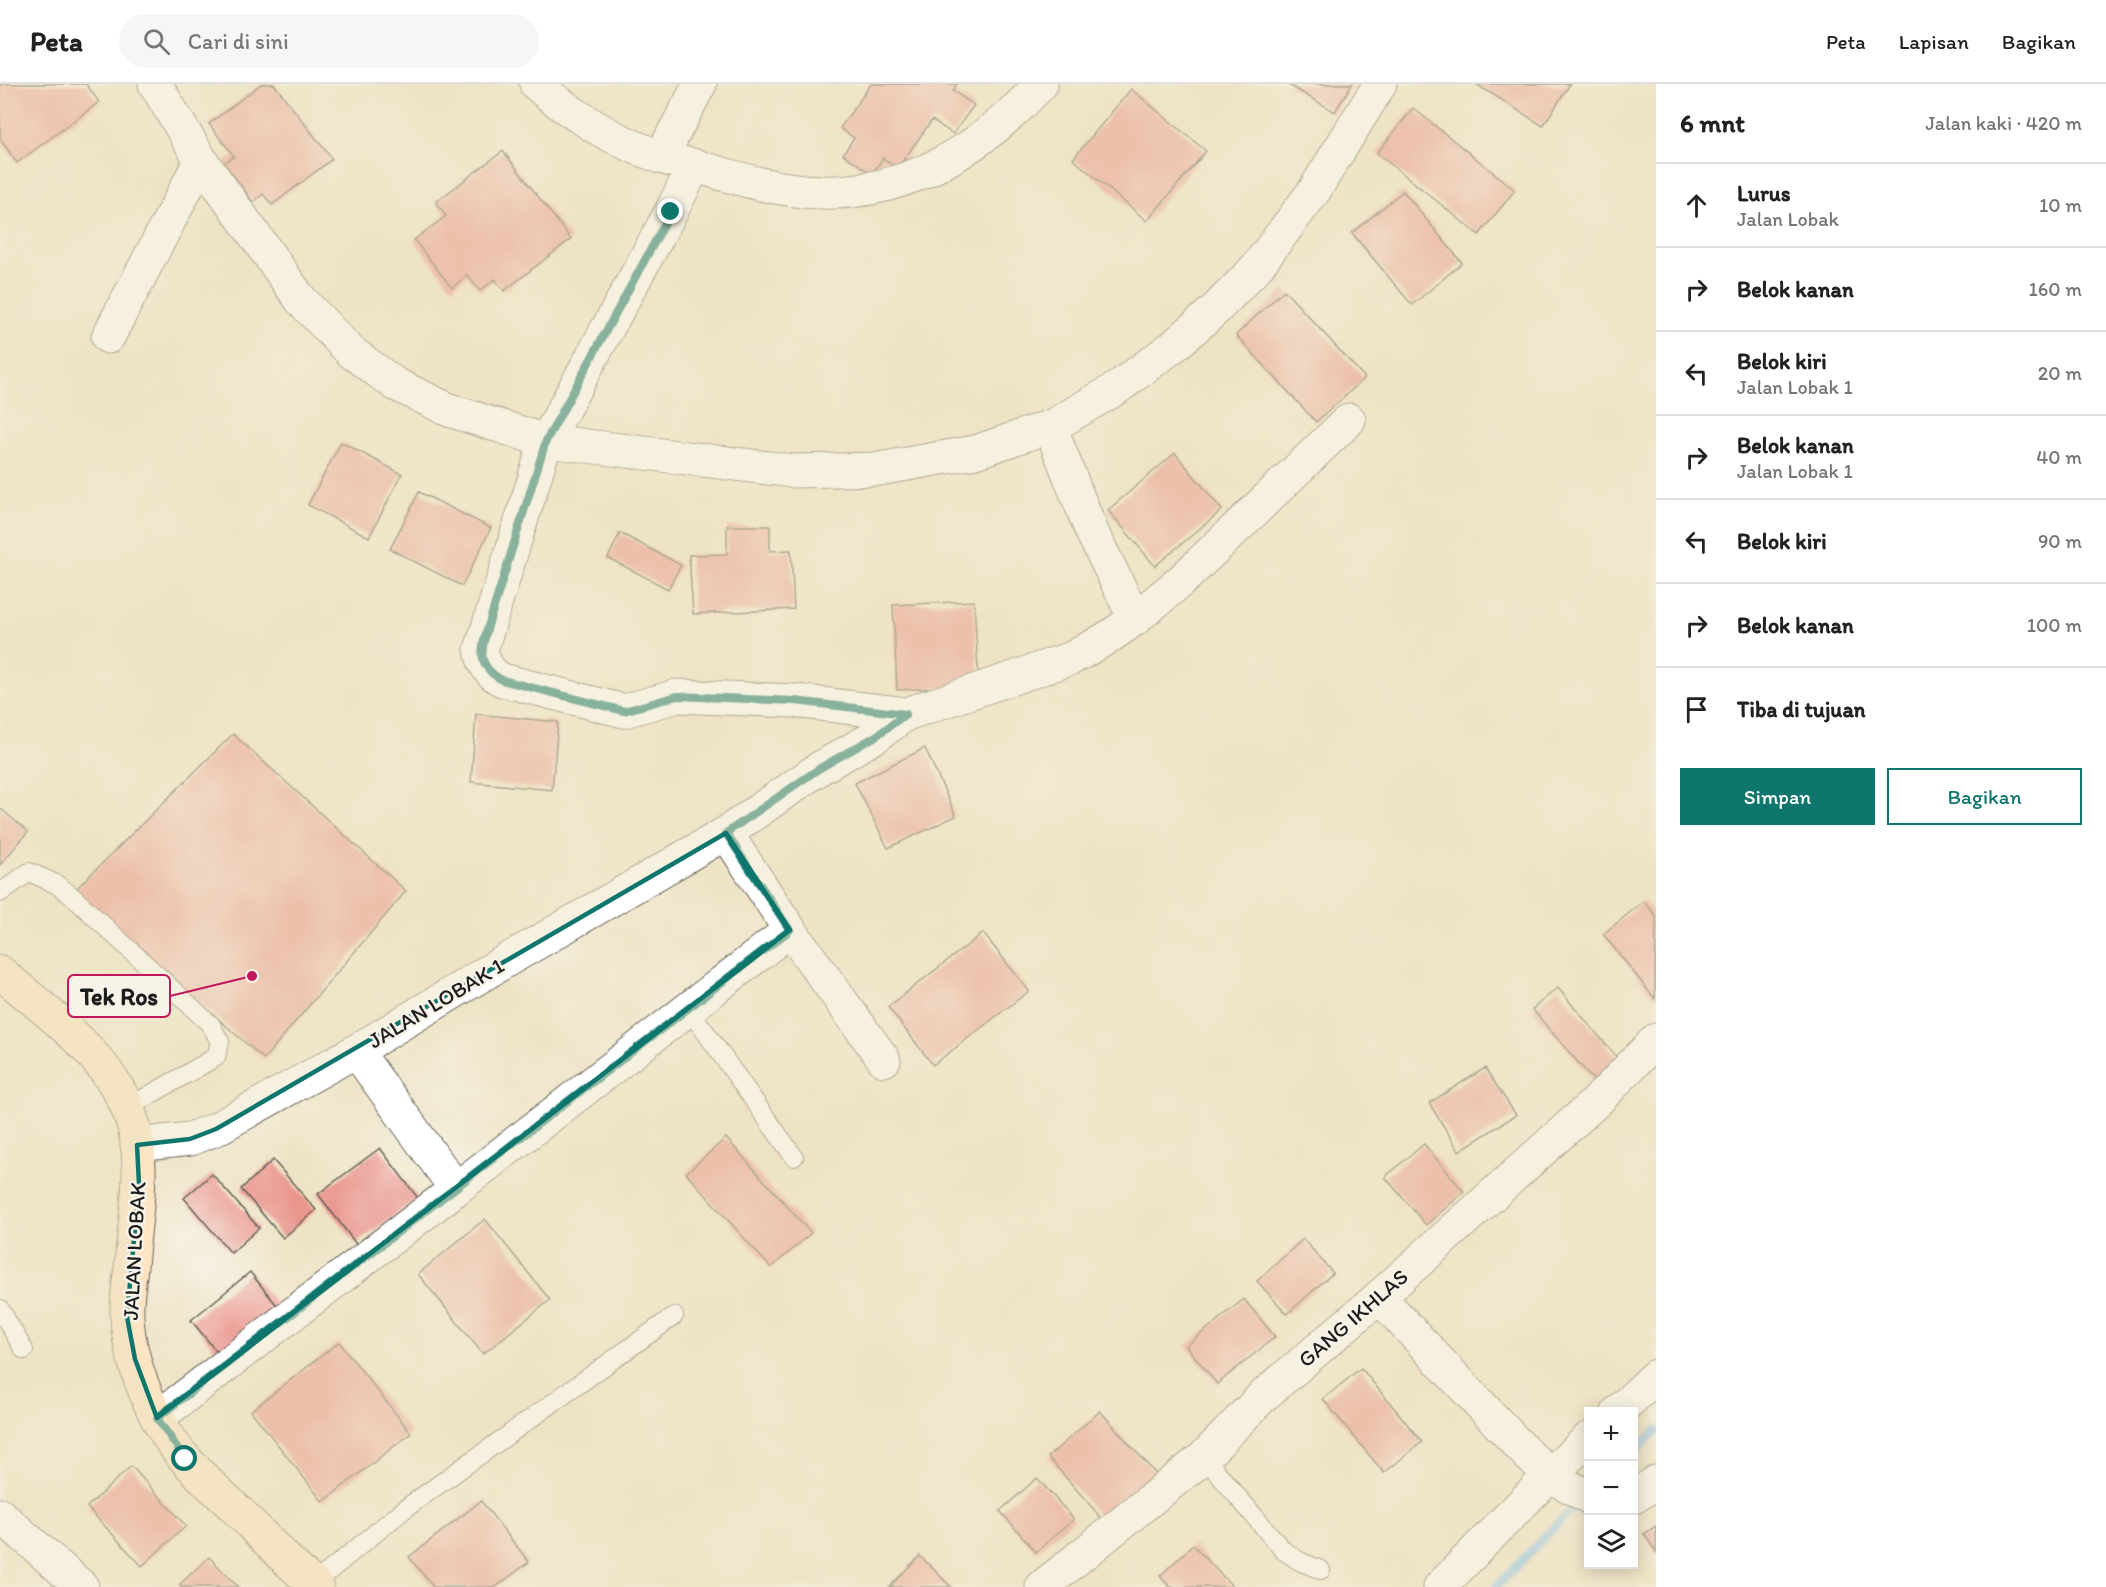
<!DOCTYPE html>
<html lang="id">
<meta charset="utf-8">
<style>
body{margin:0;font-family:Itim,sans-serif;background:#f6f6f6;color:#222}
.controls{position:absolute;right:18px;bottom:18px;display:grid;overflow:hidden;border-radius:0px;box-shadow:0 3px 15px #0003}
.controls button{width:54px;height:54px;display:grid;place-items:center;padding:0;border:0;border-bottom:2px solid #e0e0e0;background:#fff;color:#222;font:30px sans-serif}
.stop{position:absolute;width:18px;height:18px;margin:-14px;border:4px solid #0f766e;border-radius:50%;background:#fff}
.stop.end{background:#0f766e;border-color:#fff;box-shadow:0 2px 6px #0008}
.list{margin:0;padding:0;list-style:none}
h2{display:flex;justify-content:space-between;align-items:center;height:78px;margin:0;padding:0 24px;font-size:26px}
h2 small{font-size:20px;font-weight:400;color:#767676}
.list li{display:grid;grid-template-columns:39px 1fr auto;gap:18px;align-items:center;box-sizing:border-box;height:84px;padding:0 24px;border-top:2px solid #e0e0e0}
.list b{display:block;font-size:22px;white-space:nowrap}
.list p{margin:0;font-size:20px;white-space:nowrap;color:#767676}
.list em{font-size:20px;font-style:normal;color:#767676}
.actions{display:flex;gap:12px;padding:18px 24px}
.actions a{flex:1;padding:14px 0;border:2px solid #0f766e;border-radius:0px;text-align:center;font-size:21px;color:#0f766e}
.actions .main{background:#0f766e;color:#fff}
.icon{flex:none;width:33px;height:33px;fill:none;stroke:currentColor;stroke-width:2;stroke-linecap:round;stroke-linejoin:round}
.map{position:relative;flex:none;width:1656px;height:1503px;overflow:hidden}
header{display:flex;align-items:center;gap:36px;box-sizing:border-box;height:84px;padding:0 30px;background:#fff;border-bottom:2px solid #e0e0e0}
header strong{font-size:28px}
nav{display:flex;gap:33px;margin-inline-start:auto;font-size:21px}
.search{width:420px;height:54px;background:#f6f6f6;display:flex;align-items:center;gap:15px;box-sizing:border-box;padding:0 21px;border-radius:33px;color:#767676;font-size:22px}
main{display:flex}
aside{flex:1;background:#fff}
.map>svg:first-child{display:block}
</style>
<header>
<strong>Peta</strong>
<div class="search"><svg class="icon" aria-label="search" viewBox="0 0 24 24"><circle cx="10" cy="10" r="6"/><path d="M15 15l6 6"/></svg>Cari di sini</div>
<nav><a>Peta</a><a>Lapisan</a><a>Bagikan</a></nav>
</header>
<main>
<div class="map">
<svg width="1656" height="1503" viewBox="0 0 1656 1503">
<rect width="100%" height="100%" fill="#f7f3e8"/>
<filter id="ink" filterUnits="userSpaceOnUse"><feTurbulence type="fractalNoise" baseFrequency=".0167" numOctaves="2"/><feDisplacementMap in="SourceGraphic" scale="12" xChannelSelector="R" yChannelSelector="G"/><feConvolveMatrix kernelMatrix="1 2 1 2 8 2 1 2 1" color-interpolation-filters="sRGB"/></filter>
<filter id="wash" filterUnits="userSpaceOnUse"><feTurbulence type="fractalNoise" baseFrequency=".008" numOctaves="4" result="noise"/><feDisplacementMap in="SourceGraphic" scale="24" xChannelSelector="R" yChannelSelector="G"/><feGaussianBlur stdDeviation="1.35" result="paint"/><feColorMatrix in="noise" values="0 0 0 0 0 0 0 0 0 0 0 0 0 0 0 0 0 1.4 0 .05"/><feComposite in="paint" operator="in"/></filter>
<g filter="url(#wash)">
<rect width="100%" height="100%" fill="#eee3c5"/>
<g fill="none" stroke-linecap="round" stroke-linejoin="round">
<g stroke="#7cbdf1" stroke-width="9">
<polyline points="1634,1369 1656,1347"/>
<polyline points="1496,1503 1582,1415"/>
</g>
</g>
<g id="blocks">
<g fill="#ea968f">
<polygon points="0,0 86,0 99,18 17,79 0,55"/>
<polygon points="261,0 274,0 332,75 272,121 263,110 253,118 224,79 234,72 209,40"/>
<polygon points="871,0 957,0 953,7 974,21 953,50 932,36 897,85 883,74 872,90 843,70 854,54 840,44"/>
<polygon points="1287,0 1352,0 1335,28"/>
<polygon points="1476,0 1570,0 1543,42"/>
<polygon points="1131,5 1206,67 1147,137 1073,75"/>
<polygon points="1413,24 1515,106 1479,151 1377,69"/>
<polygon points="503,67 571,155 504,207 495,195 480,207 467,191 452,204 414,156 446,132 436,118"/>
<polygon points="1403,107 1462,179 1412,221 1352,149"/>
<polygon points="1284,206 1365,294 1316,338 1236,251"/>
<polygon points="341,358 402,390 369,453 308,421"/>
<polygon points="1175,369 1222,426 1155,482 1108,426"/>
<polygon points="419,408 491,444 462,502 390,465"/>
<polygon points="727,442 770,442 770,467 791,466 794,525 693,530 689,471 727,470"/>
<polygon points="620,449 681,481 668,505 608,474"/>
<polygon points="974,517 979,602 897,606 893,521"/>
<polygon points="476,630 558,638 552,706 471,698"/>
<polygon points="233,650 406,807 264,975 73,808"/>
<polygon points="925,664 956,732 888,764 855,699"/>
<polygon points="0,724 28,748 0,781"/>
<polygon points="1644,817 1656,832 1655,915 1603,850"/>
<polygon points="983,849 1029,907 933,981 888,923"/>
<polygon points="1558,904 1625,983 1600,1004 1532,925"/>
<polygon points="1485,984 1516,1031 1459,1067 1429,1019"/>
<polygon points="726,1054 811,1149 771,1184 686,1089"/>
<polygon points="1424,1060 1464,1108 1426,1141 1385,1093"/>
<polygon points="380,1064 418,1114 356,1160 318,1110"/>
<polygon points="273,1076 316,1126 283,1154 241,1105"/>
<polygon points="212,1090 259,1144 231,1169 184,1114"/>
<polygon points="485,1135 550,1216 483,1270 418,1190"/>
<polygon points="1303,1155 1333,1189 1287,1230 1257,1197"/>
<polygon points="250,1188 279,1224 220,1272 191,1236"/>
<polygon points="1244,1215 1275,1253 1217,1300 1186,1262"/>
<polygon points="339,1258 411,1349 323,1418 251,1327"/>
<polygon points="1361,1284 1422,1358 1384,1389 1323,1315"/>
<polygon points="1100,1327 1156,1390 1103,1436 1048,1373"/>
<polygon points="131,1382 186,1442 142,1482 87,1423"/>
<polygon points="1037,1394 1074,1435 1036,1468 1000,1427"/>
<polygon points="481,1417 529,1478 496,1503 433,1503 409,1473"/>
<polygon points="1656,1442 1656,1468 1644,1450"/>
<polygon points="1193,1461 1233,1503 1170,1503 1160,1492"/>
<polygon points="920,1472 951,1503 889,1503"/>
<polygon points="209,1473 238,1503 181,1503 179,1501"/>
</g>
</g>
</g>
<g filter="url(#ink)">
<use href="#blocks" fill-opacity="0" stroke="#666257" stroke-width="1.5"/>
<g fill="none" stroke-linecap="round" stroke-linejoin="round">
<defs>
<g id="service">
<polyline points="0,809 29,788 56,800 72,812 211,941 220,958 216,973 127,1024"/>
<polyline points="689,925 794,1073"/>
<polyline points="0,1225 24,1266"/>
<polyline points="1204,1373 1283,1466 1299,1477 1321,1486"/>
<polyline points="313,1500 406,1424 674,1232"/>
</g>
<g id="minor">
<polyline points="155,0 201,76 301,216 350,267 395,300 449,326 546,357 793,387 879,385 975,368 1054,341 1117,304 1175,261 1215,226 1256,184 1314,107 1380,0"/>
<path d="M536,0C571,31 616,58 661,73C672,77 684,79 696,82C736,94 777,107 820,108C909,111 983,63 1041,0"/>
<polyline points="661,73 700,0"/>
<path d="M694,82L671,128L546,357L481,566C483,579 490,590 502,596L624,627L677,612L795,617L906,630L1072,574L1109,553L1135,535L1182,496L1349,336"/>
<polyline points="108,253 201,76"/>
<polyline points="1054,341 1053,350 1091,446 1135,535"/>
<polyline points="726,749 820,684 876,652 906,630"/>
<polyline points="137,1061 190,1055 216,1045 356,967 497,882 726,749 790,846 884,976"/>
<polyline points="456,1105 790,846"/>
<polyline points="1379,1213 1528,1371 1558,1396 1588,1413"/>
<polyline points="1618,1328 1656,1292"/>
<polyline points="157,1334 456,1105 356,967"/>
<polyline points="1634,1413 1656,1398"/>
<polyline points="0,1431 82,1503"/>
<polyline points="1042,1503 1204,1373 1263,1312 1379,1213 1597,1017 1656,956"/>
<polyline points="1440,1503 1551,1390 1588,1355"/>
</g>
<path id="secondary" d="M0,888C47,929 107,969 130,1030C148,1078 134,1133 131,1183C129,1199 126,1216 127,1232C129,1279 155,1343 187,1377C204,1396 224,1413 242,1431C266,1455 290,1481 317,1503"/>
</defs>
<use href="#service" stroke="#666257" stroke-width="20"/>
<use href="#minor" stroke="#666257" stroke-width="35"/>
<use href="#secondary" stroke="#666257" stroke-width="35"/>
<use href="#service" stroke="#fff" stroke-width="18"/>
<use href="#minor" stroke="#fff" stroke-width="33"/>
<use href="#secondary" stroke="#fde5c4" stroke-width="33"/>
</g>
</g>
<g fill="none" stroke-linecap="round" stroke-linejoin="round" filter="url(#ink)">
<path stroke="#0f766e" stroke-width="8" d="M185,1375L157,1334L790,846L726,749L820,684L876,652L906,630L795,617L677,612L624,627L502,596C476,582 481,566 488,542L546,357L671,128"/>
</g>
<path d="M0 0H1656V1503H0ZM726,749L790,846L157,1334L135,1275L127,1233L139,1100L137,1061L190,1055L216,1045Z" fill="#eee3c5" fill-opacity=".55" fill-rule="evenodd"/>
<path fill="none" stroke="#0f766e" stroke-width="4.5" stroke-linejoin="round" d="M726,749L790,846L157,1334L135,1275L127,1233L139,1100L137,1061L190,1055L216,1045Z"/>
<g text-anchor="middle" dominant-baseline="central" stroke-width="5" stroke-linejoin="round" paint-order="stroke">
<g font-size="22" fill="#1c1c1c" stroke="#f7f3e8">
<text transform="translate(436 919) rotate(-31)">JALAN LOBAK 1</text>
<text transform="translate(134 1167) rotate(-87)">JALAN LOBAK</text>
<text transform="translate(1353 1234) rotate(-41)">GANG IKHLAS</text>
</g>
</g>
<path fill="none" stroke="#c2185b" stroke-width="2" d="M252 892L170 912"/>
<circle fill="#c2185b" stroke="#f7f3e8" stroke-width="2" cx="252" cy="892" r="6"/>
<rect fill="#f7f3e8" stroke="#c2185b" stroke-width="2" x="68" y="891" width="102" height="42" rx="6"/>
<g font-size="24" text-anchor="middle" font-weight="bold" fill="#1c1c1c">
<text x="119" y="921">Tek Ros</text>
</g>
</svg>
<div class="controls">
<button>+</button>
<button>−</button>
<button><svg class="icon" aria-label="layers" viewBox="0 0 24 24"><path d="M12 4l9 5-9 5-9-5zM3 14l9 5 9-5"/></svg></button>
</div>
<div class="stop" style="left:185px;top:1375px"></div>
<div class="stop end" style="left:671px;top:128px"></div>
</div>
<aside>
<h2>6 mnt<small>Jalan kaki · 420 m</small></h2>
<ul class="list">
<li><svg class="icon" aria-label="ahead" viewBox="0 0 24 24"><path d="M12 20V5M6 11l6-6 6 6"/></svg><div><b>Lurus</b><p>Jalan Lobak</p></div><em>10 m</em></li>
<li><svg class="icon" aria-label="right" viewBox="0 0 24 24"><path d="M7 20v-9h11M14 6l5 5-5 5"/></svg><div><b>Belok kanan</b></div><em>160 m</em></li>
<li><svg class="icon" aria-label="left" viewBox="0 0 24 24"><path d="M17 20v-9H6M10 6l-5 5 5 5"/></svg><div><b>Belok kiri</b><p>Jalan Lobak 1</p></div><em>20 m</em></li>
<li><svg class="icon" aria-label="right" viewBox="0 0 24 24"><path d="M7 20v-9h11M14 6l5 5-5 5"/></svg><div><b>Belok kanan</b><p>Jalan Lobak 1</p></div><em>40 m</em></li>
<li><svg class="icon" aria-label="left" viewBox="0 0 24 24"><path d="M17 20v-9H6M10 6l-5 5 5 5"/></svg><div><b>Belok kiri</b></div><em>90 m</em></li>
<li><svg class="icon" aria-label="right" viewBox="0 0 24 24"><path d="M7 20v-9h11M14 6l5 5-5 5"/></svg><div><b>Belok kanan</b></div><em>100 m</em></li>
<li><svg class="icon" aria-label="arrive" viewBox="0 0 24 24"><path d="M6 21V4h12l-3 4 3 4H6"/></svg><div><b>Tiba di tujuan</b></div></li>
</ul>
<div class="actions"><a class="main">Simpan</a><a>Bagikan</a></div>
</aside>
</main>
